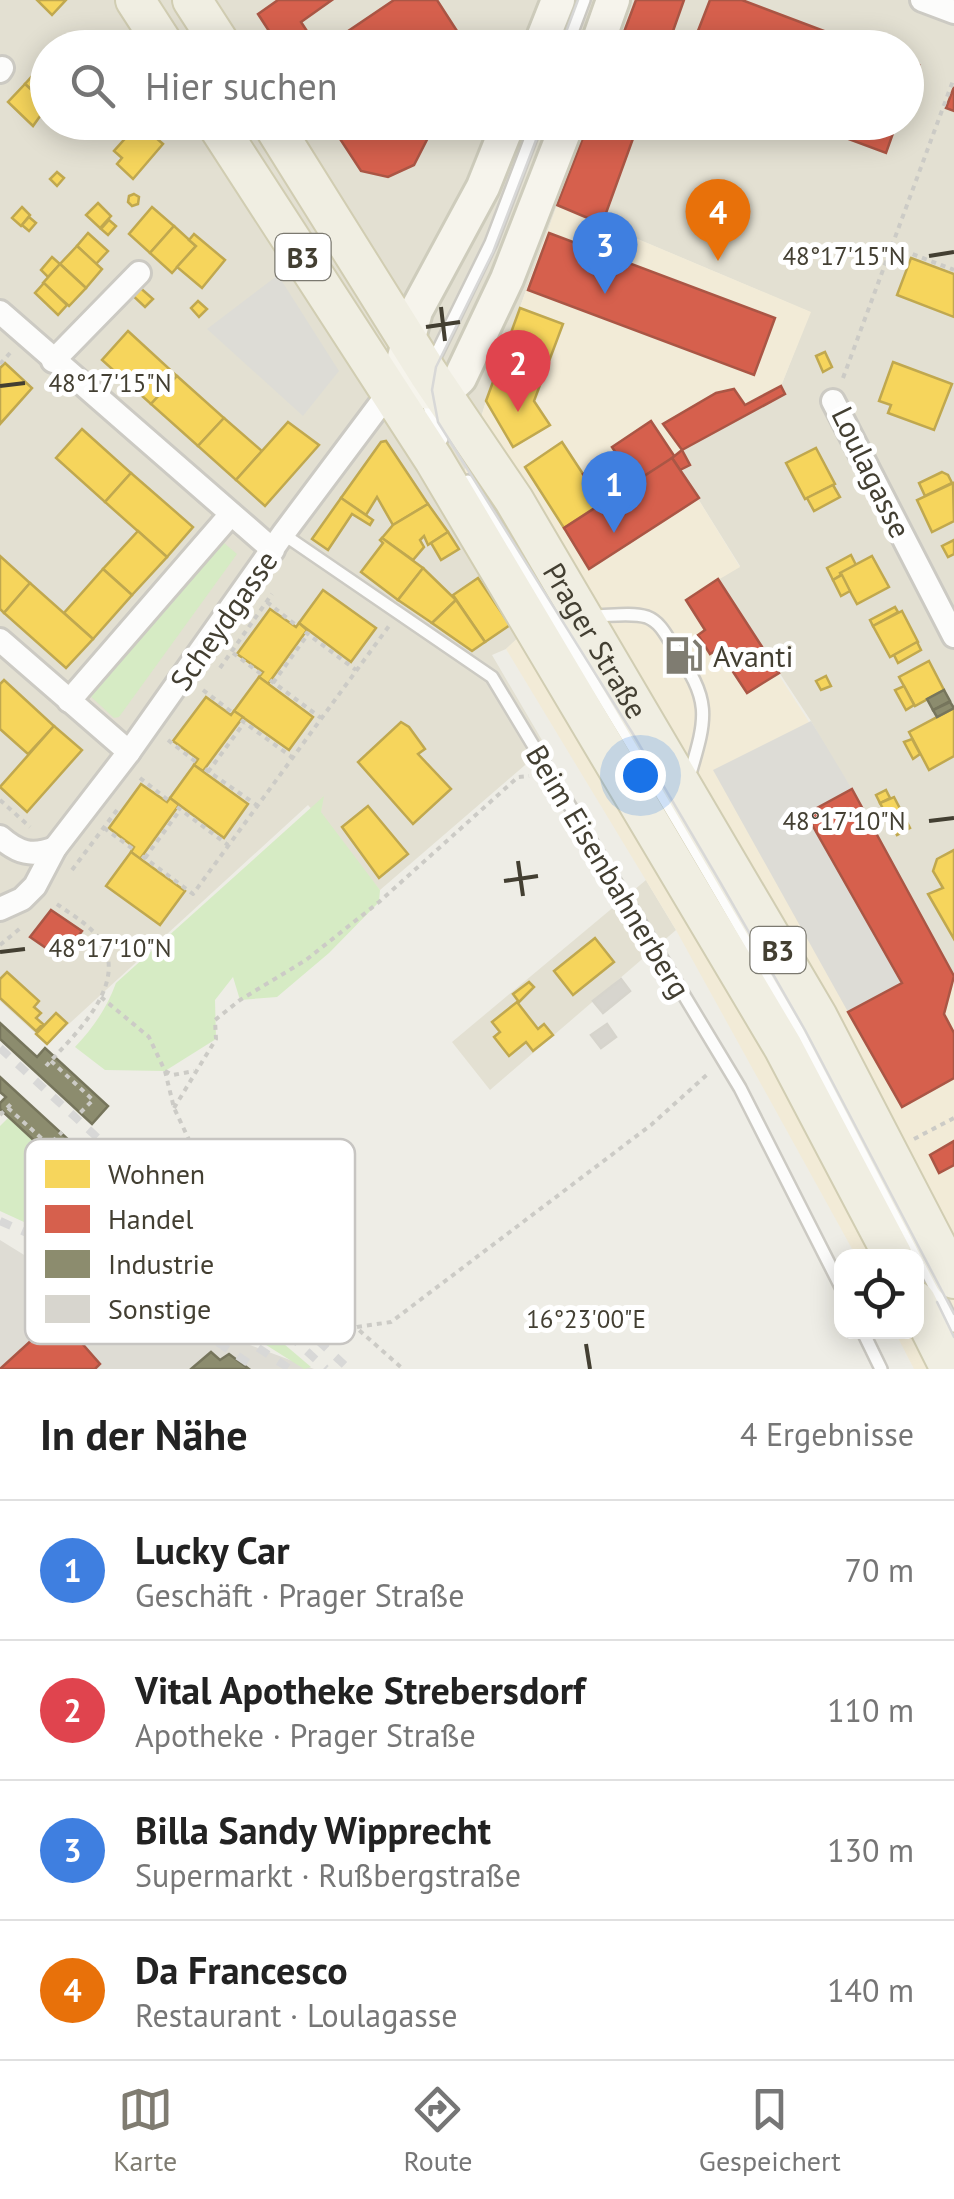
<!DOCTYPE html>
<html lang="de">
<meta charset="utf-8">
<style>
body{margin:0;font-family:"PT Sans",sans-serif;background:#f2f2f2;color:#222}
.controls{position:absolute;right:30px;bottom:30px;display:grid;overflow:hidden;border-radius:20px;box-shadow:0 5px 25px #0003}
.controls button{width:90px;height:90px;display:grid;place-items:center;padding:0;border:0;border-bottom:2px solid #e0e0e0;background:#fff;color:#222;font:50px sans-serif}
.you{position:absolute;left:640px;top:775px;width:35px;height:35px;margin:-25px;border:8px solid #fff;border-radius:50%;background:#1a73e8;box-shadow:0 0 0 15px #1a73e833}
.badge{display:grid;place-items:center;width:65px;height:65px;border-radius:50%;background:#7f7c71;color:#fff;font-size:32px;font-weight:700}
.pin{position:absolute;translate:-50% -82px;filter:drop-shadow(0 2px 5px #0008)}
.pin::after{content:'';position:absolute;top:52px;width:35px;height:30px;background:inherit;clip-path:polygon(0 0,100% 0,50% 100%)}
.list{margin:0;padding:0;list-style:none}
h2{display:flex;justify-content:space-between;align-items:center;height:130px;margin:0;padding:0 40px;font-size:42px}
h2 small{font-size:32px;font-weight:400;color:#767676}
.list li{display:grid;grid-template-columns:65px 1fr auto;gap:30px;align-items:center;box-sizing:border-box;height:140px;padding:0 40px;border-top:2px solid #e0e0e0}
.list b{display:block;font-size:38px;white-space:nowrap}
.list p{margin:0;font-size:32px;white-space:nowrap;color:#767676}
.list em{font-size:32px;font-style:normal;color:#767676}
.icon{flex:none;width:55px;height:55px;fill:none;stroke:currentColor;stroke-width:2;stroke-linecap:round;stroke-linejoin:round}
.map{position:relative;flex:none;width:954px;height:1369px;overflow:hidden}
.search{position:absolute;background:#fff;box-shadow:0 5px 25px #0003;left:30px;right:30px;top:30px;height:110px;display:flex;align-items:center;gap:25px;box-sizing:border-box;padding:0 35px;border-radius:55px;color:#767676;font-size:38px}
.sheet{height:690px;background:#fff}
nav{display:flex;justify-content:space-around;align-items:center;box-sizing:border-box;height:140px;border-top:2px solid #e0e0e0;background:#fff;font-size:28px;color:#767676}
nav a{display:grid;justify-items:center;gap:5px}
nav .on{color:#7f7c71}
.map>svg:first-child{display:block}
</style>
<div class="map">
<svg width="954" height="1369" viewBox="0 0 954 1369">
<rect width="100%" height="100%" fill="#eeede6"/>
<g fill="#e3e0d2" fill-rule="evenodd">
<path d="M0,0H954V976L811,721L718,579L740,566L680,470L682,450L785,394L781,386L810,312L557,205L486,401L460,487L539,619L506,649L492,655L546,747L380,890L308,805L47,1044L0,1001ZM48,48H906V122H48Z"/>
<polygon points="646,880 676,930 490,1090 452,1042"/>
</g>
<polygon fill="#f2ebd7" points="557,205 811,312 781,386 785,394 682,450 690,465 681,471 740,567 718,580 852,789 954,976 954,1369 914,1369 895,1332 916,1332 916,1256 856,1256 676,930 506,649 539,618 460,487 486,401"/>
<polygon fill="#dedcd4" points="0,1240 29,1258 142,1294 188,1322 314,1369 0,1369"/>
<g fill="#d6ebc4">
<polygon points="224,543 237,554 119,717 114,718 87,693"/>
<path d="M324,796L321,812L380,890L379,902L329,953L277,997L240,1000L233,977L215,1000L216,1039L165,1071L105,1070L75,1047C93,1028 107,1008 116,983Z"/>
<polygon points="9,1117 54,1159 63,1150 145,1226 311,1367 304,1369 230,1322 159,1284 0,1211 0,1126"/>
</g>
<g fill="#dddcd6">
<polygon points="278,275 339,371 303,416 207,329"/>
<polygon points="811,721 852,789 806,814 902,983 848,1012 713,770"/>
</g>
<g fill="#f6d55c" stroke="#c0a84f" stroke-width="2.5">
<polygon points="37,0 66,0 52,15"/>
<polygon points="42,65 48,70 48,105 25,84"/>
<polygon points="25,84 48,105 33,126 8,102"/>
<polygon points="139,123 163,144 133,179 117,164 122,158 114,151"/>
<polygon points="57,172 64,178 57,186 50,179"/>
<polygon points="134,194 139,197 138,204 132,206 128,202 129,196"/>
<polygon points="98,203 111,216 100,228 86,215"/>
<polygon points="22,207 30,215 21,226 12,218"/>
<polygon points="152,207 174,226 150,253 129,234"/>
<polygon points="29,217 36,223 29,231 22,225"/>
<polygon points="109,220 116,226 108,235 101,229"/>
<polygon points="174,226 196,246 172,273 150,253"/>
<polygon points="88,233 108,251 96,264 77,246"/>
<polygon points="194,234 225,260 202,288 177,267 196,246 189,240"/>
<polygon points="77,246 102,269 86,288 60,264"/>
<polygon points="52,257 60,264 48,277 41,270"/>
<polygon points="911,258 954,274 954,317 897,295"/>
<polygon points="60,264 86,288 69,306 43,283"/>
<polygon points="44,283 67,305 58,315 35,293"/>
<polygon points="137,285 153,299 145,307 130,293"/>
<polygon points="198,301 207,309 199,317 191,308"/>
<polygon points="520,308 563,324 534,401 550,425 513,447 486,401"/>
<polygon points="128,331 177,376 151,404 102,360"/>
<polygon points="825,352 832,367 823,372 816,356"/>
<polygon points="893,362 952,384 934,430 888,413 891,405 879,401"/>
<polygon points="5,363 32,388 0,424 0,368"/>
<polygon points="177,376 224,418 198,446 151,404"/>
<polygon points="224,418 262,451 236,480 198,446"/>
<polygon points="288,422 319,445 265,506 236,480"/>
<polygon points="82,429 131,473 105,502 56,458"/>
<polygon points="386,441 428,504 393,525 377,497 366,515 341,498 381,442"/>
<polygon points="562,442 602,503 564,528 525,467"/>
<polygon points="816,448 835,484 805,499 786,463"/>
<polygon points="942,472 948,475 952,483 925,496 919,483"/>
<polygon points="131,473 193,527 167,557 105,502"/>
<polygon points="953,483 954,521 932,532 917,500"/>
<polygon points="833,485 840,497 814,511 807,498"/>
<polygon points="341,498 373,520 370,525 352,514 328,550 312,539"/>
<polygon points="428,504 448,532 428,545 424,536 420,540 424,547 413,560 382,538 393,525"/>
<polygon points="138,531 167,557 132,595 103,569"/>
<polygon points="448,532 459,549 441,560 431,543"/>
<polygon points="382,538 423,568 398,600 361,572 383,543 380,540"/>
<polygon points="954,540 954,554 948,557 942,546"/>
<polygon points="851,555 856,565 833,580 827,568"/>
<polygon points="0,556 30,583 4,613 0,609"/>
<polygon points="872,556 889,587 857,604 840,573"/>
<polygon points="423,568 456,600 432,623 398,600"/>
<polygon points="103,569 132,595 93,639 64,613"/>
<polygon points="842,575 850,591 841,596 833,580"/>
<polygon points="478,578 510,625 485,642 453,595"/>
<polygon points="30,583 93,639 66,668 4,613"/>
<polygon points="323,590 376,628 351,662 299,623"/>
<polygon points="456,600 485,642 472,651 432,623"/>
<polygon points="895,607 898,612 873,626 870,620"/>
<polygon points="270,609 296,627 299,623 307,630 268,684 259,677 263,672 237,654"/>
<polygon points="902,611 918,642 890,657 873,626"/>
<polygon points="917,642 921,650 898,663 894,655"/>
<polygon points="929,661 944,690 915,706 899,677"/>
<polygon points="826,676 831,686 821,690 816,681"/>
<polygon points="259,677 313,717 289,750 234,711"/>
<polygon points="4,680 54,726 28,754 0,729 0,684"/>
<polygon points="904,686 914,705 906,710 895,690"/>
<polygon points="206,697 231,715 234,711 243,717 203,771 194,765 198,759 173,741"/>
<polygon points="954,708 954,756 929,770 909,732"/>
<polygon points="401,722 409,727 425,749 418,754 451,789 413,824 358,762"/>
<polygon points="54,726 82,750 27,812 0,787"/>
<polygon points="912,739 920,754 913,759 904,742"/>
<polygon points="194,765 248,804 224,838 170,798"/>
<polygon points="141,784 167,802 170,798 179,805 140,859 131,852 134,847 109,828"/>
<polygon points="886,790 890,798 880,803 876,795"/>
<polygon points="894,797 910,828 897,835 880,803"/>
<polygon points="368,806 408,854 379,878 342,827"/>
<polygon points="954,850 954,939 928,894 943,888 933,871 937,859"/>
<polygon points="131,852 185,891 160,925 106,886"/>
<polygon points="595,938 614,962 573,995 554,971"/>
<polygon points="7,972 39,1001 34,1007 41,1013 36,1018 43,1024 36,1031 0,998 0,979"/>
<polygon points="529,982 534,987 519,1002 513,994"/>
<polygon points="517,1002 538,1029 544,1024 553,1035 533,1051 526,1042 509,1056 494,1037 500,1032 492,1022"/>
<polygon points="56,1013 67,1023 47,1044 36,1034"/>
</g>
<g fill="#d6604d" stroke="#aa5645" stroke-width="2.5">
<polygon points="278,0 332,0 301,22 318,48 280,48 258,14"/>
<polygon points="394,0 437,0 468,48 323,48"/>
<polygon points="636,0 684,0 667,48 618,48"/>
<polygon points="710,0 742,0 869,48 729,48 696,36"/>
<polygon points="906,60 919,65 906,98"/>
<polygon points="954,87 954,111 946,108"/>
<polygon points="329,122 436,122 414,165 388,177 361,171"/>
<polygon points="589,122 639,122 602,224 557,205"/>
<polygon points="803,122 897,122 886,153"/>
<polygon points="549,233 775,318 754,375 528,290"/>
<polygon points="781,386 785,394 682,450 663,424 716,393 734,389 745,405"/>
<polygon points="651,421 675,457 635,482 612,447"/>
<polygon points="682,450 690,465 680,470 672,458"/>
<polygon points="616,453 635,482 602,503 583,474"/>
<polygon points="672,458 699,498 589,569 564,528"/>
<polygon points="718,579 779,673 747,693 718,649 710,654 698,635 705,630 686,600"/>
<polygon points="852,789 954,976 944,1014 954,1033 954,1078 902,1107 848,1012 902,983 806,814"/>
<polygon points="51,910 82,931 75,940 72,938 59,957 30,937"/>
<polygon points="954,1141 954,1165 939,1173 930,1155"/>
<polygon points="58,1316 100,1364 95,1369 0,1369"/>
</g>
<g fill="#8c8c6e" stroke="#76755c" stroke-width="2.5">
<polygon points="944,690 950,701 933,710 927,699"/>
<polygon points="950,702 954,708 937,717 933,710"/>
<polygon points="0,1023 37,1057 45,1048 108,1106 92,1124 0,1039"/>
<polygon points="0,1077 71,1142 55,1160 0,1109 0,1103 6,1097 0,1092"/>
<polygon points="211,1352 220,1360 229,1354 249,1369 191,1369"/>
</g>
<g fill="#d7d5ce" stroke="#d6d4cc" stroke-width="2.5">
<polygon points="621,979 630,991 603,1013 593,1001"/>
<polygon points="607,1024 616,1037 601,1048 591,1035"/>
</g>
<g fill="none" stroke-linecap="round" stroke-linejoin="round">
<defs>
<g id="lane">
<polyline points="566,48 584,0"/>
<polyline points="432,363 491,243 537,122"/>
<polyline points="427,396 433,424 442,439"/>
<path d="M468,481C642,755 810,1034 954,1326"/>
<polyline points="283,534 492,677 740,1088 842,1289"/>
<path d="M593,616C610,616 631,612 647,617C660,622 666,635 673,646C711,701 708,714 689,777"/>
<polyline points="863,1332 881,1369"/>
</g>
<g id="street">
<polyline points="922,0 954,12"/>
<polyline points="0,71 2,68"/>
<polyline points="0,312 273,550"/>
<polyline points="53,361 139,273"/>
<polyline points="833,401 954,636"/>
<polyline points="0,640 129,752"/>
<polyline points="69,701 231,514"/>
<path d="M0,837C18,853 32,857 55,848"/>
<polyline points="0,909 22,899 35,886 55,848 129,752 283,534 390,391"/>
</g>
<g id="secondary">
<polyline points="539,48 558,0"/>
<polyline points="596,48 613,0"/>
<polyline points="509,122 483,187 416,311 402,365 390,391 444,393 460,378 507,279 568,122"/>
</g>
<g id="primary">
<polyline points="135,0 166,48"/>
<polyline points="192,0 223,48"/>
<polyline points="215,122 434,460 783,1047 893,1256"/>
<path id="s1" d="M271,122L428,373L514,500L818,1017L954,1279"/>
<polyline points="916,1301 950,1369"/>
</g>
</defs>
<use href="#lane" stroke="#cccac3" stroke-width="16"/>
<use href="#street" stroke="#cccac3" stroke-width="28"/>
<use href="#secondary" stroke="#ceccbc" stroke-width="38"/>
<use href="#primary" stroke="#d1cdb2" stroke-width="42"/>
<g stroke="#cccbc6" stroke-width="4" stroke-dasharray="5 5" stroke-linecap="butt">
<polyline points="894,247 954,270"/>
<polyline points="0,364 10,353"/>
<polyline points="843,378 954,78"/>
<polyline points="267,602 297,626"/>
<polyline points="305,632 356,670"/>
<polyline points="233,653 261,674"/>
<polyline points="220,668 272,594"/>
<polyline points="270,680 321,718"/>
<polyline points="273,683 308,634"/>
<polyline points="203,690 233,713"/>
<polyline points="241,720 293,758"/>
<polyline points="168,740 196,762"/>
<polyline points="205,769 258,806"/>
<polyline points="208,772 244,723"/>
<polyline points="140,778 168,800"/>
<polyline points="0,800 30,827"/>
<polyline points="177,807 228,845"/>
<polyline points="104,828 133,849"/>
<polyline points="142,856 193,894 389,626"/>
<polyline points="145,858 180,810"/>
<polyline points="72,870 120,806"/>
<polyline points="0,945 23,926"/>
<polyline points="101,997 149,1037 165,1071 174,1108 192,1146 291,1270 403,1369"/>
<polyline points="51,1061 93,1100 80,1113"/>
<path d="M46,1066C74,1035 133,982 98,937C87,923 69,913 54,902"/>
<polyline points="165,1071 173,1075 194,1071"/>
<polyline points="8,1108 49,1145 62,1132"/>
<polyline points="174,1108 216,1039 215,1020 240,1000 306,960 379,902 518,777 529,776"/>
<polyline points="0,1115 12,1103"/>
<polyline points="914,1139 954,1118"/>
<polyline points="357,1327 391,1322 651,1125 710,1072"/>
</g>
<use href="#lane" stroke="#fcfcfb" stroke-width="11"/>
<use href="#street" stroke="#fcfcfb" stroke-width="22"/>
<use href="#secondary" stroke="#f6f4ec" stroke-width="32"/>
<use href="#primary" stroke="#f0eee2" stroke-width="38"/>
<g stroke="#d8d8d7" stroke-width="2.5">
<polyline points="560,48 578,0"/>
<polyline points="543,122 493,252 436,367 432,390 438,422 633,734 720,882 805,1030 954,1314"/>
<polyline points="937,1302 954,1337"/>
</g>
<g stroke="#d8d8d7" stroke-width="8" stroke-dasharray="12 12" stroke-linecap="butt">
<polyline points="0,1048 349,1369"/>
<polyline points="113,1172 326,1369"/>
<polyline points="0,1221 157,1291 245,1339 290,1369"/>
<polyline points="198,1329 257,1369"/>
</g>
</g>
<path fill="none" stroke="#433f32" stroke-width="4" d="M929,256L954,252M441,307L445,341M426,327L460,322M0,386L25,383M929,821L954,818M518,861L523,896M504,881L538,876M0,952L25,949M586,1344L590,1369"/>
<defs>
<symbol id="fuel-bare" viewBox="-9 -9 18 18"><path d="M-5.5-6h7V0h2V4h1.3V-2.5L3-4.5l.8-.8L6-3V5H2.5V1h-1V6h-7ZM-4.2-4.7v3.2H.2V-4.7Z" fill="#7f7c71" stroke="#fff" stroke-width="2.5" paint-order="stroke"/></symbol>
</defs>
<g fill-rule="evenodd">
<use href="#fuel-bare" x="656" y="628" width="55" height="55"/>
</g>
<g text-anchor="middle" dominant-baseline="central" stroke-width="10" stroke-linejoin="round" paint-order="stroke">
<g fill="#fff" stroke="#7b7970" stroke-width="2.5">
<rect x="275.5" y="234" width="55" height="46" rx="8"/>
<rect x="750.5" y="927" width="55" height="46" rx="8"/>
</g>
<g font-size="28" font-weight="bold" fill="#433f32">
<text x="303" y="257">B3</text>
<text x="778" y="950">B3</text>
</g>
<g font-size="30" fill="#433f32" stroke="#fff">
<text transform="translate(872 472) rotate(64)">Loulagasse</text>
<text transform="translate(223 620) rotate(-55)">Scheydgasse</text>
<text stroke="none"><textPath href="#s1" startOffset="612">Prager Straße</textPath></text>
<text transform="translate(609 871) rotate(59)">Beim Eisenbahnerberg</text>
</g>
<g font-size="30" fill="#433f32" stroke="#fff" text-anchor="start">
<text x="713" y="655">Avanti</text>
</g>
</g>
<rect x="25" y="1139" width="330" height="205" rx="15" fill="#fff" stroke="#c7c5c2" stroke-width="2.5"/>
<rect x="45" y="1160" width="45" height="28" fill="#f6d55c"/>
<rect x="45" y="1205" width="45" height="28" fill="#d6604d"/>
<rect x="45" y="1250" width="45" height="28" fill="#8c8c6e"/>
<rect x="45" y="1295" width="45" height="28" fill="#d7d5ce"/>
<g font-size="28" fill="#433f32">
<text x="108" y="1184">Wohnen</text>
<text x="108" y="1229">Handel</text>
<text x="108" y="1274">Industrie</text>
<text x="108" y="1319">Sonstige</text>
</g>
<g font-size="25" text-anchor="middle" fill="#433f32" stroke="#fff" stroke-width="10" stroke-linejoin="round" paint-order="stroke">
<text x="844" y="265">48°17'15"N</text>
<text x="110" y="392">48°17'15"N</text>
<text x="844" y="830">48°17'10"N</text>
<text x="110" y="957">48°17'10"N</text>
<text x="586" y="1328">16°23'00"E</text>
</g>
</svg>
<div class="controls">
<button><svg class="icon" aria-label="locate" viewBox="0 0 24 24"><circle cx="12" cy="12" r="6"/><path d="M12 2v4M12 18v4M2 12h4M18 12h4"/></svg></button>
</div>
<div class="you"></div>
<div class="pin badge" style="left:614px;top:533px;background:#3f7fe0">1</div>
<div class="pin badge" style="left:518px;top:412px;background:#e0444e">2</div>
<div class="pin badge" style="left:605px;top:294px;background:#3f7fe0">3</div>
<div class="pin badge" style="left:718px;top:261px;background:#e8710a">4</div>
<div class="search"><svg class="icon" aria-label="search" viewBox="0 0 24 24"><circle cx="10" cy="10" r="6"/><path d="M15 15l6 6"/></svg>Hier suchen</div>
</div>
<section class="sheet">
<h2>In der Nähe<small>4 Ergebnisse</small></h2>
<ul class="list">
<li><span class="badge" style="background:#3f7fe0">1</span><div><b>Lucky Car</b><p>Geschäft · Prager Straße</p></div><em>70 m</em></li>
<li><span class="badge" style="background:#e0444e">2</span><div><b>Vital Apotheke Strebersdorf</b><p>Apotheke · Prager Straße</p></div><em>110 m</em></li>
<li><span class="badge" style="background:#3f7fe0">3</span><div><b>Billa Sandy Wipprecht</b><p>Supermarkt · Rußbergstraße</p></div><em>130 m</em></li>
<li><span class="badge" style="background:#e8710a">4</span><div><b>Da Francesco</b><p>Restaurant · Loulagasse</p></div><em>140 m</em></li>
</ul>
</section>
<nav>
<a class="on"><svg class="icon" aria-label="map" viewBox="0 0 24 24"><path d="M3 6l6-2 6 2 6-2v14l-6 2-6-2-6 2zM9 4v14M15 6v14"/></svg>Karte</a>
<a><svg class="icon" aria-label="directions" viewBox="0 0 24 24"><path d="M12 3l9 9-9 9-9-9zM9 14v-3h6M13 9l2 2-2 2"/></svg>Route</a>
<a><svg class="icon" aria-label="saved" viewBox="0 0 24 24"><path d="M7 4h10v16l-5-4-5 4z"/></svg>Gespeichert</a>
</nav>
